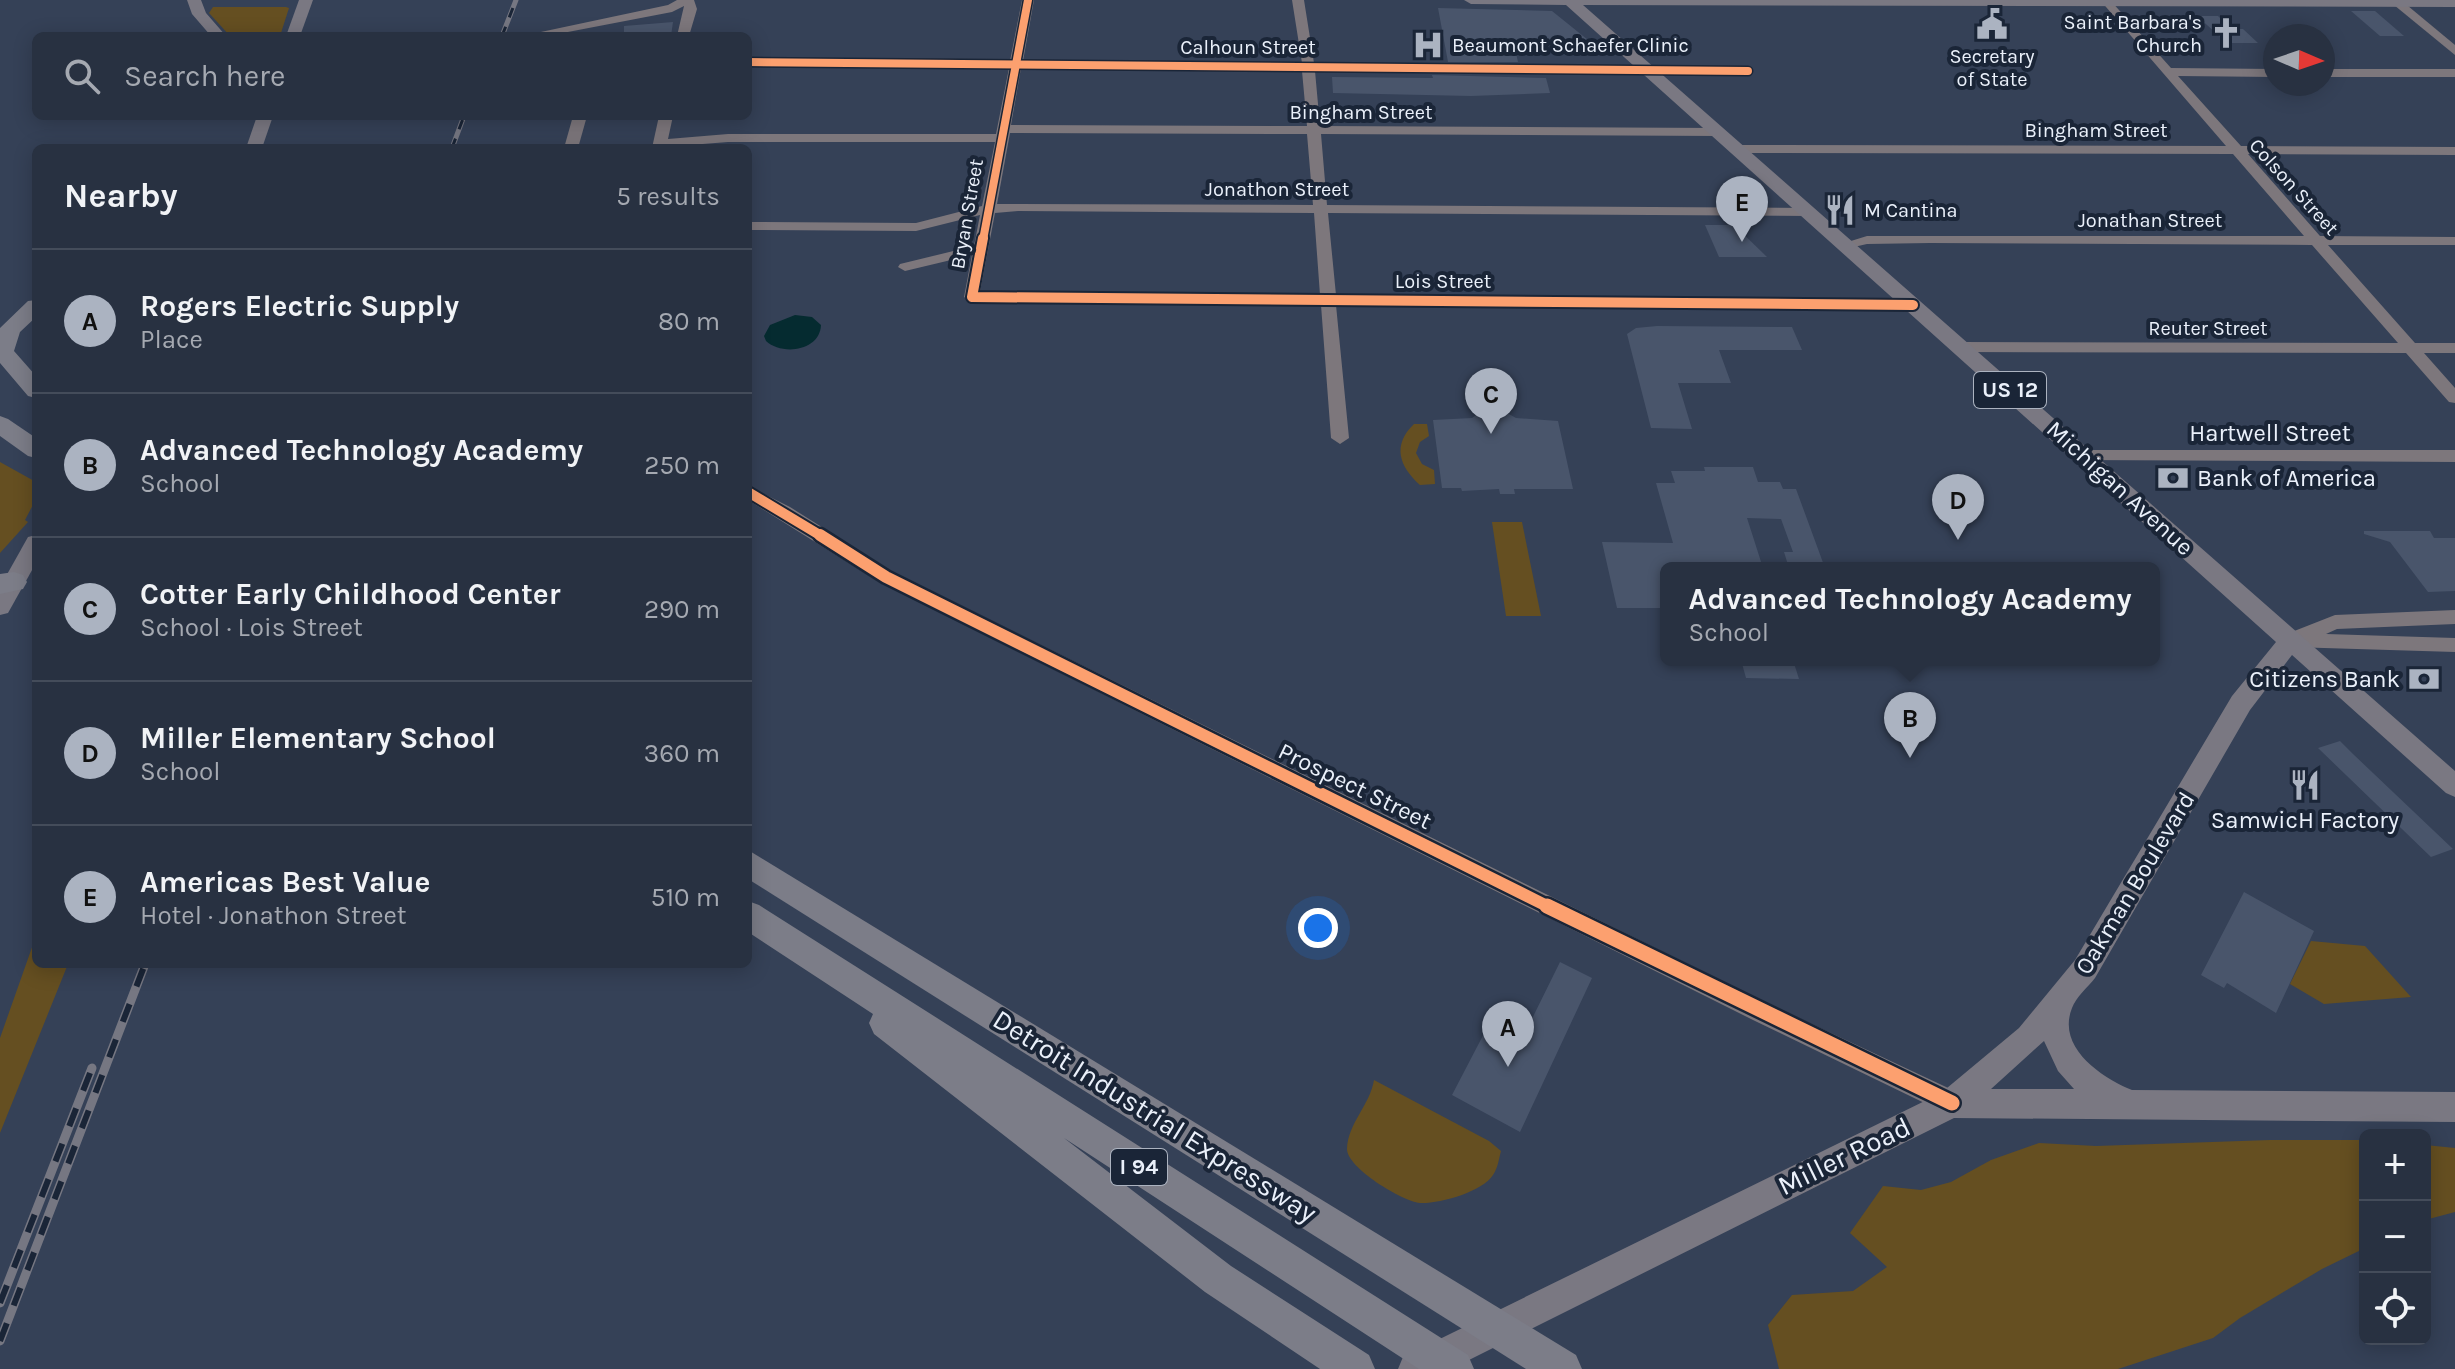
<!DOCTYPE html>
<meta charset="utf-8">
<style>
body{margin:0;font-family:Karla,sans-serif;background:#303948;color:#f1f3f6}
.controls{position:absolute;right:24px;bottom:24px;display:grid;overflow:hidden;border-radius:12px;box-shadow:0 4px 20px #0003}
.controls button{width:72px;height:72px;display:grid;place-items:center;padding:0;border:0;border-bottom:2px solid #444c5a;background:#283141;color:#f1f3f6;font:40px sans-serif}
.compass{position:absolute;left:2263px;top:24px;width:72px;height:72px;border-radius:50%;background:#283141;box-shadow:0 4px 20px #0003;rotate:92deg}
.you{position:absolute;left:1318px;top:928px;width:28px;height:28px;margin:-20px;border:6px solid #fff;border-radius:50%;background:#1a73e8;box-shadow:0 0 0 12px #1a73e833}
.badge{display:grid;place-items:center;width:52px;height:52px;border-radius:50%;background:#abb3c1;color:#111;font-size:26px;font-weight:700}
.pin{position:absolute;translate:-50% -66px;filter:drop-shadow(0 2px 4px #0008)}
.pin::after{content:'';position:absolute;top:42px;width:28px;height:24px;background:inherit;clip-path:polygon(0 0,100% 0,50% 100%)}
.popup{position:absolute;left:1660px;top:562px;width:500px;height:104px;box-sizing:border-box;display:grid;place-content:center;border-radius:12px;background:#283141;filter:drop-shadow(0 2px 6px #0005);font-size:26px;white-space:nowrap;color:#a5a9b1}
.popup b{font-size:30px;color:#f1f3f6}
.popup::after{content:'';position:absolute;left:50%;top:100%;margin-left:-16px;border:16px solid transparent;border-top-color:#283141}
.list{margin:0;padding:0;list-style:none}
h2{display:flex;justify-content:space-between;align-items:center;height:104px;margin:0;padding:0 32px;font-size:34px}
h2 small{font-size:26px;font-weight:400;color:#a5a9b1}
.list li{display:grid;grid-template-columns:52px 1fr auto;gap:24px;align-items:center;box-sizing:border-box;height:144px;padding:0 32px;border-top:2px solid #444c5a}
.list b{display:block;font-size:30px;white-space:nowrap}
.list p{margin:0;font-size:26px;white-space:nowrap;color:#a5a9b1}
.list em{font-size:26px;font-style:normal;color:#a5a9b1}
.icon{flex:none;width:44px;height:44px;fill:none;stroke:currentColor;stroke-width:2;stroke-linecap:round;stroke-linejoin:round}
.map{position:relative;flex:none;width:2455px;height:1369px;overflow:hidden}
.search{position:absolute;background:#283141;box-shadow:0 4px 20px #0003;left:32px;top:32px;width:720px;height:88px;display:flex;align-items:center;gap:20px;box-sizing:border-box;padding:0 28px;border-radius:12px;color:#a5a9b1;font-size:30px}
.panel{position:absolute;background:#283141;box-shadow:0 4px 20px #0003;left:32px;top:144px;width:720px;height:824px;border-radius:12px}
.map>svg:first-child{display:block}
</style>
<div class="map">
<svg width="2455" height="1369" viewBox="0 0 2455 1369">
<rect width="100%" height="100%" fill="#354157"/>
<g fill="#654f21">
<polygon points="213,7 286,7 289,8 280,36 230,36 209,13"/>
<path d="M1414,424H1427L1429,436L1420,442L1416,453L1422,464L1434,470L1435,484L1420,485C1399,466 1392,445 1414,424Z"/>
<polygon points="0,462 36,482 36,499 25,520 28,522 0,553"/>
<polygon points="1492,522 1522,522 1541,616 1506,616"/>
<polygon points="36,936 36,964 68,964 0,1133 0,1038"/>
<polygon points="2311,941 2365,946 2411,997 2324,1004 2290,984"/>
<path d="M1374,1080L1489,1141L1501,1151C1499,1158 1498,1168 1493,1175C1482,1192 1439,1204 1420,1203C1402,1201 1347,1168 1347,1149C1348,1123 1370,1105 1374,1080Z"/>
<polygon points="2270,1140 2365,1140 2365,1248 2322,1269 2240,1318 2213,1338 2118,1369 1779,1369 1768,1325 1792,1295 1853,1291 1887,1267 1850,1233 1883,1186 1921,1190 1951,1182 1991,1160 2039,1143 2096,1146"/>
<polygon points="2425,1145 2455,1148 2455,1212 2425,1220"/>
</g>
<path fill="#052b30" d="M795,315L812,317L821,325C820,351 782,356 766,341L764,336L770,325Z"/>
<g fill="#49556b">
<polygon points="1438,8 1552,11 1598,48 1514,44 1518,62 1448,62"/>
<polygon points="2351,11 2375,11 2404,36 2380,36"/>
<polygon points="2197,16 2218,16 2231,29 2243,29 2258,43 2227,43"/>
<polygon points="673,22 671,36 624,36 624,26"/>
<polygon points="1432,75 1546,78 1550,93 1471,96 1333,93 1332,77 1433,78"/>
<polygon points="1705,225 1734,225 1767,257 1719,257"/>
<polygon points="1657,326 1792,327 1802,350 1719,350 1731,383 1678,383 1692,429 1651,428 1627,334 1636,328"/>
<polygon points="1491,404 1516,418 1558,421 1573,489 1514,489 1515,494 1500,494 1499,489 1462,491 1461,488 1442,488 1433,420 1472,418"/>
<polygon points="1704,467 1753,467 1758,482 1780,482 1783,489 1796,489 1825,568 1789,568 1784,552 1793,552 1781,519 1747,518 1763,568 1666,568 1666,608 1617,608 1602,542 1673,543 1656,483 1675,483 1671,471 1705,471"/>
<polygon points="2364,531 2430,531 2434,538 2455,538 2455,591 2428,592 2390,542 2364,534"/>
<polygon points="1741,660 1793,660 1799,679 1746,678"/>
<polygon points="2340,741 2353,754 2453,849 2431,857 2318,748"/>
<polygon points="2244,892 2314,931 2276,1013 2227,983 2224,988 2201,975"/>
<polygon points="1560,962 1592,978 1520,1132 1452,1095 1490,1022 1522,1039"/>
</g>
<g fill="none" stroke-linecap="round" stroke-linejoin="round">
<g fill="#7d777c" fill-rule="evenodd">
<polygon points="677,0 694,0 697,9 689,36 677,36 684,6 672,12 547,36 522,36 668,5"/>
<path d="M1022,0H1034L1023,61L1302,63L1292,0H1304L1314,63L1752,68V74L1748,75L1315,71L1320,126L1719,128L1726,132L1719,136L1321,134L1327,205L1809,208L1816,212L1809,216L1328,213L1336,295L1913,300L1921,305L1913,310L1336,305L1349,438L1340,444L1331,438L1321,305L972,302L964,297L972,255L905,271L898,267L900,264L974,246L980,215L916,231L748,230V222L916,223L982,206L995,142H728L652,148L659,116H673L668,139L728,134H996L1009,68L748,66V58L1010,61ZM1021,68L1302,71L1307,126L1011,125ZM1010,133L1307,134L1313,205L997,204ZM1018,211L1314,213L1320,295L980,292L995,213Z"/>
<polygon points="2100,0 2110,0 2171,68 2275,69 2275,77 2178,76 2241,146 2455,147 2455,155 2248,154 2320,236 2455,237 2455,245 2328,245 2415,343 2455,343 2455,353 2424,353 2455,388 2455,403 2449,402 2406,353 1961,352 1953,347 1961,342 2398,343 2312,245 1930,243 1867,244 1845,249 1838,245 1867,236 2304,236 2233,154 1738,153 1731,149 1738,145 2226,146"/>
<polygon points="2394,1 2402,1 2455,45 2455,55 2394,5"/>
<rect x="2323" y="69" width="132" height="8"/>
<polygon points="573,116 587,116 578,148 564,148"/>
<polygon points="2084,450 2455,450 2455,462 2078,460 2075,456"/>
<polygon points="748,486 790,507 893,572 1769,1004 1961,1094 1965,1103 1961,1112 1952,1115 1943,1112 1753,1020 879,582 748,500"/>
<polygon points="2455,610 2455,624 2337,629 2326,634 2455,638 2455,652 2291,647 2284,645 2281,640 2284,635 2335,615"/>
</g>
<g fill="#7a7882" fill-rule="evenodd">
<polygon points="187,0 201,0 206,13 226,36 211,36 192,14"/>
<polygon points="299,0 313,0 300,36 286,36"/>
<path d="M1464,0H2455V7L1583,5L2455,771V797L2446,793L2292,655L2250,710L2095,978C2088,987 2076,997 2072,1008C2056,1048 2103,1078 2132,1090L2455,1092V1122L1954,1118L1451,1369H1398L1403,1357L1941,1093L2019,1028L2075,960L2232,696L2276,642L1566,5L1471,4ZM2044,1041L2058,1071L2074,1089H1991Z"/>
<polygon points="257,116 273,116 262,148 246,148"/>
<polygon points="36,535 36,563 8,613 0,615 0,587 28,537"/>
</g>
<g fill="#7c7d88" fill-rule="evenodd">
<polygon points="36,300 36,317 20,332 14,351 36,376 36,398 28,396 0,363 0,328 28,301"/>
<polygon points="0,416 8,419 36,438 36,458 28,456 0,436"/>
<polygon points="14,572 23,575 27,582 23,589 0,594 0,574"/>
<polygon points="748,850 1576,1355 1582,1369 1526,1369 748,879"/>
<polygon points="748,901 759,905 1468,1355 1474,1369 1419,1369 1064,1138 1231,1266 1369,1355 1375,1369 1320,1369 1205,1292 874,1034 869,1023 873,1014 748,932"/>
</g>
<defs>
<g id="rail-far1">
<polyline points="502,36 516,0"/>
<polyline points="452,148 464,116"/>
</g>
<g id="rail">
<polyline points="0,1303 92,1068"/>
<polyline points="0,1341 145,964"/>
</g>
</defs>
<use href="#rail-far1" stroke="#767782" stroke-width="5"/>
<use href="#rail" stroke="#767782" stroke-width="9"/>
<use href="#rail-far1" stroke="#1a2537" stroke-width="3" stroke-dasharray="10" stroke-linecap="butt"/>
<use href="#rail" stroke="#1a2537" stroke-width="6" stroke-dasharray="19" stroke-linecap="butt"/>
<defs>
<g id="cycleway-far3">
<polyline points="748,62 1748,71"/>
<polyline points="983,240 1028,0"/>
</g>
<g id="cycleway-far2">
<polyline points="983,238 972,297 1913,305"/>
<polyline points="748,492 823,537"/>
</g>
<polyline id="cycleway-far1" points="820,535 886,577 1551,908"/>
<polyline id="cycleway" points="1547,906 1952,1103"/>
</defs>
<use href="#cycleway-far3" stroke="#1a2537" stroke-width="11"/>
<use href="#cycleway-far2" stroke="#1a2537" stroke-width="14"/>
<use href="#cycleway-far1" stroke="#1a2537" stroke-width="17"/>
<use href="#cycleway" stroke="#1a2537" stroke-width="20"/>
<use href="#cycleway-far3" stroke="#fca06f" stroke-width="8"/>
<use href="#cycleway-far2" stroke="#fca06f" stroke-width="10"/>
<use href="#cycleway-far1" stroke="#fca06f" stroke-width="12"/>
<use href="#cycleway" stroke="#fca06f" stroke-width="15"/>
</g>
<defs>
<symbol id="civic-bare" viewBox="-9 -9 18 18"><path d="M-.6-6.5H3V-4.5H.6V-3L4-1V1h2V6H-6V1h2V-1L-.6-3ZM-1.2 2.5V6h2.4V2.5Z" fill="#abb3c1" stroke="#1a2537" stroke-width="2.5" paint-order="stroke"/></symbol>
<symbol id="church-bare" viewBox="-9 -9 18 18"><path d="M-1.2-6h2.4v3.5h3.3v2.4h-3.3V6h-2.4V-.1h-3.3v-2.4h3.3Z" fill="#abb3c1" stroke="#1a2537" stroke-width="2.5" paint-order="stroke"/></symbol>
<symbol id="hospital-bare" viewBox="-9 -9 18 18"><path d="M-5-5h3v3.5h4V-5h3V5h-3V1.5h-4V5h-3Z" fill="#abb3c1" stroke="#1a2537" stroke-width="2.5" paint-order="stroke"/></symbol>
<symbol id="restaurant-bare" viewBox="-9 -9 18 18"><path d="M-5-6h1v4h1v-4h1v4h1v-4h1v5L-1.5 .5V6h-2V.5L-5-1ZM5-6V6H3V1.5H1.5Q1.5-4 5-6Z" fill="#abb3c1" stroke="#1a2537" stroke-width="2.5" paint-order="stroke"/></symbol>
<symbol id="bank-bare" viewBox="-9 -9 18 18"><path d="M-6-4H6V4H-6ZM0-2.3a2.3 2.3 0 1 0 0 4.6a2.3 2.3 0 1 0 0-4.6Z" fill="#abb3c1" stroke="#1a2537" stroke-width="2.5" paint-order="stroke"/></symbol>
</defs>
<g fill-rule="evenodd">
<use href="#civic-bare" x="1970" y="2" width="44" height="44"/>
<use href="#church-bare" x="2204" y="11" width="44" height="44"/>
<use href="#hospital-bare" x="1406" y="23" width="44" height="44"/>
<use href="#restaurant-bare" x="1818" y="188" width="44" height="44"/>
<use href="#bank-bare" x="2151" y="456" width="44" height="44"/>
<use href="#bank-bare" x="2402" y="657" width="44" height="44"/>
<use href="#restaurant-bare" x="2283" y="763" width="44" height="44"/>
</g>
<g text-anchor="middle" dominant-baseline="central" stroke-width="8" stroke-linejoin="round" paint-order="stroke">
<g font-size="20" fill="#eaf0fa" stroke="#1a2537" text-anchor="start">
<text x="2202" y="22" text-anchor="end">Saint Barbara's<tspan x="2202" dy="23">Church</tspan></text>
<text x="1452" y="45">Beaumont Schaefer Clinic</text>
<text x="1992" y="56" text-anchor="middle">Secretary<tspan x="1992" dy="23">of State</tspan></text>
<text x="1864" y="210">M Cantina</text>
</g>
<g font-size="20" fill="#eaf0fa" stroke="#1a2537">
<text x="1248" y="47">Calhoun Street</text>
<text x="1361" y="112">Bingham Street</text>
<text x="2096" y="130">Bingham Street</text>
<text transform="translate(2294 187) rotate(48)">Colson Street</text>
<text x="1277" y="189">Jonathon Street</text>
<text transform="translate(967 214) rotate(-80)">Bryan Street</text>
<text x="2150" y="220">Jonathan Street</text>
<text x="1443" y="281">Lois Street</text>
<text x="2208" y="328">Reuter Street</text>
</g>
<g fill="#1a2537" stroke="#acb3c0" stroke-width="2">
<rect x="1974" y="372" width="72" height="36" rx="6"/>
<rect x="1111" y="1149" width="56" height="36" rx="6"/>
</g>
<g font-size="22" font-weight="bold" fill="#eaf0fa">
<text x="2010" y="390">US 12</text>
<text x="1139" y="1167">I 94</text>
</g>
<g font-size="24" fill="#eaf0fa" stroke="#1a2537">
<text x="2270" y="433">Hartwell Street</text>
<text transform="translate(2120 488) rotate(42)">Michigan Avenue</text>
<text transform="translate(1355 786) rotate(26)">Prospect Street</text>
<text transform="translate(2135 883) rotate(-59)">Oakman Boulevard</text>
</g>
<g font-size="24" fill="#eaf0fa" stroke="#1a2537" text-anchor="start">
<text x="2197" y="478">Bank of America</text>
<text x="2400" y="679" text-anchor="end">Citizens Bank</text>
<text x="2305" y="820" text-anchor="middle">SamwicH Factory</text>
</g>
<g font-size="28" fill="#eaf0fa" stroke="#1a2537">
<text transform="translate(1155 1116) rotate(32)">Detroit Industrial Expressway</text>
<text transform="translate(1844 1156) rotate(-26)">Miller Road</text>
</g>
</g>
</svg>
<div class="controls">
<button>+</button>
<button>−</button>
<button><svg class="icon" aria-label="locate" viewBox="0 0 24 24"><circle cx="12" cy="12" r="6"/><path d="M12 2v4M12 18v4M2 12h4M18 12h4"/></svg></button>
</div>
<svg class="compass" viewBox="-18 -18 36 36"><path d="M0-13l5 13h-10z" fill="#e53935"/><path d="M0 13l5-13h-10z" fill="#a5a9b1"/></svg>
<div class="you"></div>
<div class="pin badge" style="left:1508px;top:1067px">A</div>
<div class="pin badge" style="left:1910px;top:758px">B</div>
<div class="popup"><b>Advanced Technology Academy</b>School</div>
<div class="pin badge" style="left:1491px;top:434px">C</div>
<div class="pin badge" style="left:1958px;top:540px">D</div>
<div class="pin badge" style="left:1742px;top:242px">E</div>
<div class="search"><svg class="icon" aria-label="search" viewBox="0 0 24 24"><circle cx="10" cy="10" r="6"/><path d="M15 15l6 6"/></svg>Search here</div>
<section class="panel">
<h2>Nearby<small>5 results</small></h2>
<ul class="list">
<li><span class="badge">A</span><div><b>Rogers Electric Supply</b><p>Place</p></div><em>80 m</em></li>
<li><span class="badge">B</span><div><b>Advanced Technology Academy</b><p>School</p></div><em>250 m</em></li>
<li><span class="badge">C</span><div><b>Cotter Early Childhood Center</b><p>School · Lois Street</p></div><em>290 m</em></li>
<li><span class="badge">D</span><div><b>Miller Elementary School</b><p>School</p></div><em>360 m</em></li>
<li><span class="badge">E</span><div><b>Americas Best Value</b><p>Hotel · Jonathon Street</p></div><em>510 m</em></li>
</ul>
</section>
</div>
